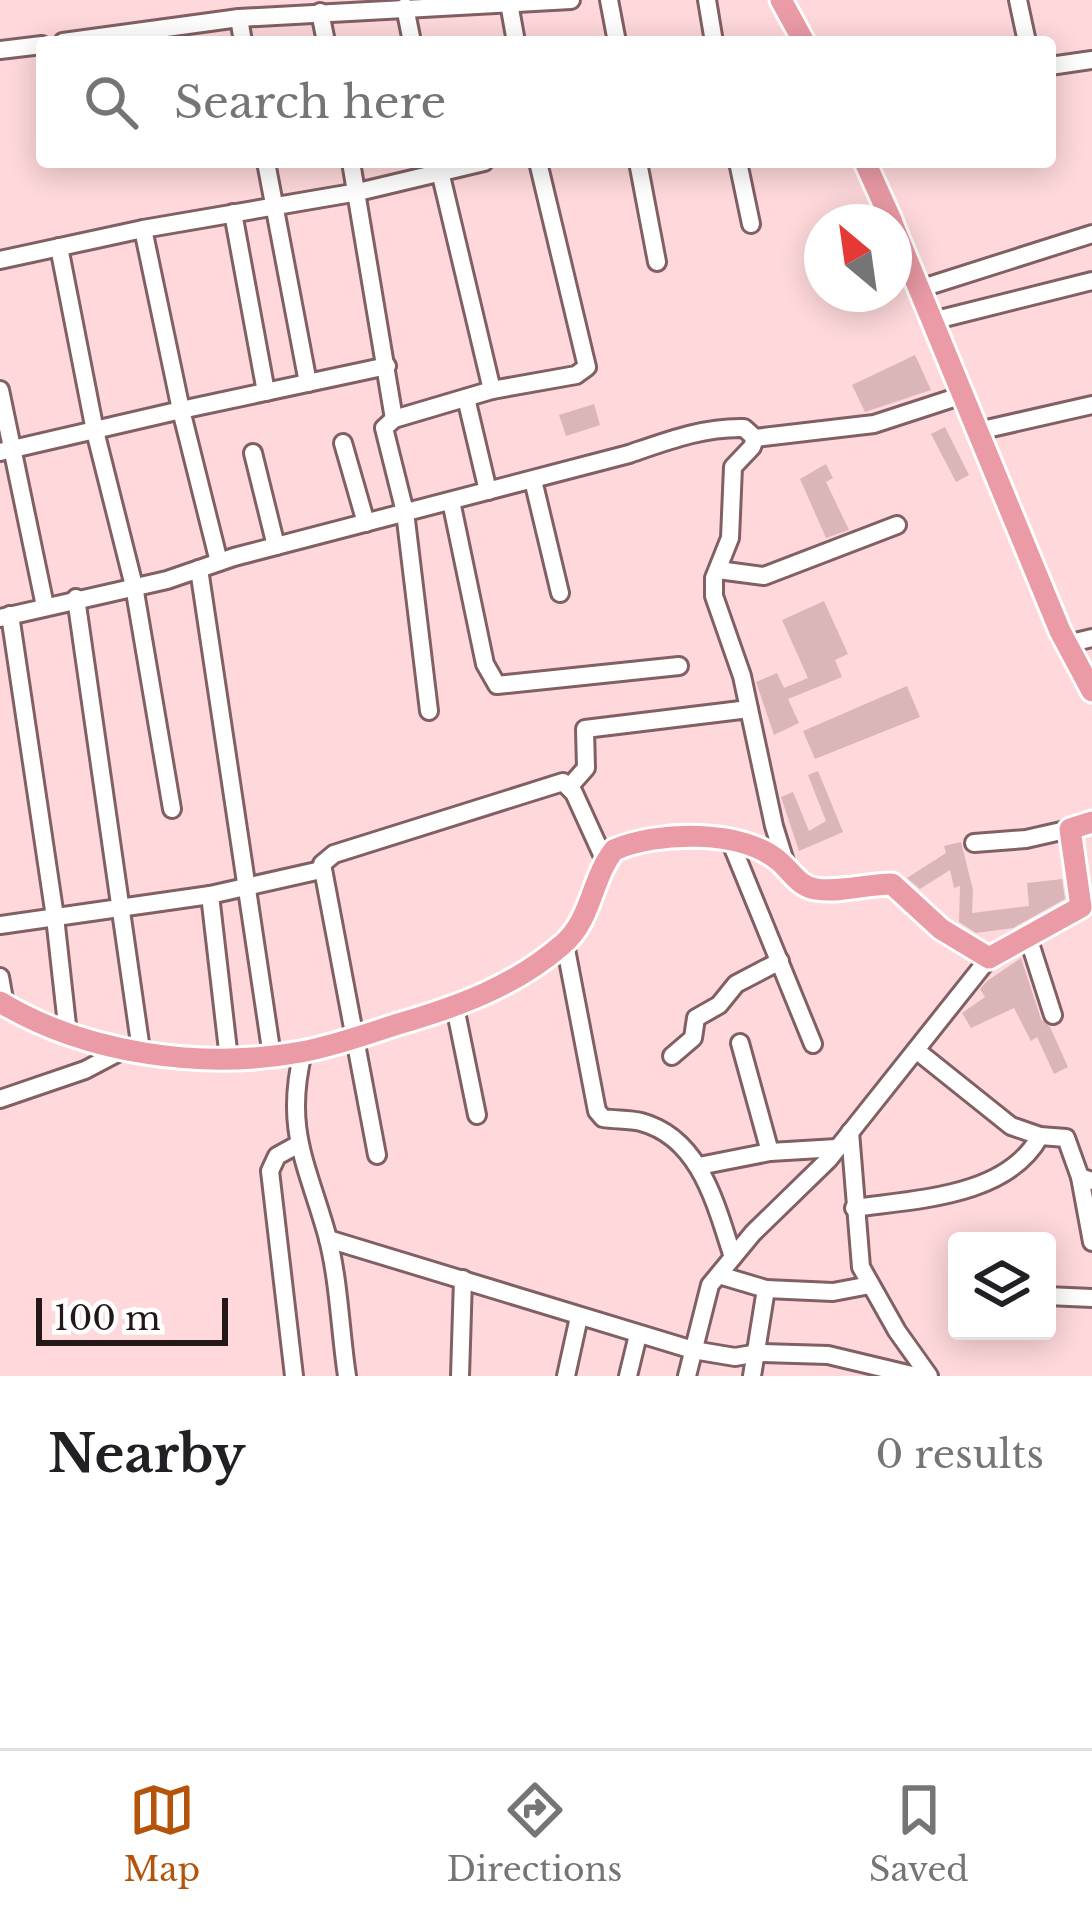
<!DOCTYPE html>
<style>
body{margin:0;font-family:"Libre Baskerville",serif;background:#f2f2f2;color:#202124}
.controls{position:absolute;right:36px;bottom:36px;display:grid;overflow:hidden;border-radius:12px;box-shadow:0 6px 30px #0003}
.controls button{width:108px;height:108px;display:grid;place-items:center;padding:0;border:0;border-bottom:3px solid #e0e0e0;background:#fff;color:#202124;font:60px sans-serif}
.compass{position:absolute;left:804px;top:204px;width:108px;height:108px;border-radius:50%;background:#fff;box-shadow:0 6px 30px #0003;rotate:331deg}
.scale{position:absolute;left:36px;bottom:30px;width:192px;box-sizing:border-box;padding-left:12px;border:6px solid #241718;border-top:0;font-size:33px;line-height:42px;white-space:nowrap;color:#241718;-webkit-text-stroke:9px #fff;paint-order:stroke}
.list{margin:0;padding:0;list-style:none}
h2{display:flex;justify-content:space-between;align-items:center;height:156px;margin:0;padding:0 48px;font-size:51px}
h2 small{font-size:39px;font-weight:400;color:#757577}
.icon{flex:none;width:66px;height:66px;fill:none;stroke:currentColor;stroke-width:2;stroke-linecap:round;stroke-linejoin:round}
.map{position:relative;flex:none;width:1092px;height:1376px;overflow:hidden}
.search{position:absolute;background:#fff;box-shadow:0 6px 30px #0003;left:36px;right:36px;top:36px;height:132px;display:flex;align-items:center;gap:30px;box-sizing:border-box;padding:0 42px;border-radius:12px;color:#757577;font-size:45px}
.sheet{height:372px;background:#fff}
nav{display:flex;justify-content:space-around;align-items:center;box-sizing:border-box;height:168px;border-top:3px solid #e0e0e0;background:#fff;font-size:33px;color:#757577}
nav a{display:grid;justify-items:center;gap:6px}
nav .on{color:#b45309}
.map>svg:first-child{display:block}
</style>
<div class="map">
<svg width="1092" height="1376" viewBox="0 0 1092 1376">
<rect width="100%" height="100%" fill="#fed8da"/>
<g fill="#dbb6b8">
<polygon points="915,355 931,390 865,412 852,385"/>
<polygon points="594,404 600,425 566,436 559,415"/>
<polygon points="945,427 969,475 956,482 931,434"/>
<polygon points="826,464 833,478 826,482 849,530 826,538 800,479"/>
<polygon points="824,601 848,654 835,660 842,677 788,699 799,723 774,735 756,682 777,673 784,688 808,678 782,620"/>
<polygon points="907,686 920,717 815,759 803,731"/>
<polygon points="818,771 843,832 799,851 781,797 793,792 809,831 826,821 808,775"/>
<polygon points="961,842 973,890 972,913 1029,906 1027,883 1062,879 1065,899 1013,928 976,933 959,922 960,886 954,888 950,870 920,889 907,878 946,853 944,846"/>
<polygon points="1021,958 1041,1019 1050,1027 1068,1067 1054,1074 1037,1037 1031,1041 1014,1008 971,1028 962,1013 985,997 980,989 987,981"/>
</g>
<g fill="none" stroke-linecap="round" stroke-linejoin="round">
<defs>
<g id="minor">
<polyline points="609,0 617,42"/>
<polyline points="707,0 714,42"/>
<polyline points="1018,0 1027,42"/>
<polyline points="509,3 516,42"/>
<polyline points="405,7 412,42"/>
<polyline points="320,12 326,42"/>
<polyline points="239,18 243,42"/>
<polyline points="63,42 239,18 571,0"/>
<polyline points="0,50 42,45"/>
<polyline points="1050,66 1092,60"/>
<polyline points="266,162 308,383"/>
<polyline points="351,162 394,419"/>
<polyline points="638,162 657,262"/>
<polyline points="738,162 751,224"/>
<polyline points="438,163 492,390"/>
<polyline points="233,213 266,392"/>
<polyline points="59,247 95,431 134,586 172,809"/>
<polyline points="0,260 143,229"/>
<polyline points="919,289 1092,234"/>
<polyline points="932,321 1092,281"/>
<polyline points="0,390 45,606"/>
<polyline points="466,398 488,491"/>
<polyline points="978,431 1092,405"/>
<polyline points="755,438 752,447 733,467 730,538 714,578 714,596 742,676 774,826 787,868"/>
<polyline points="343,443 366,523"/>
<polyline points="0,452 181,410 143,229 358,192 484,162"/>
<polyline points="253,453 276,546"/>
<polyline points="533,480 560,593"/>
<polyline points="451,501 485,664 497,685 679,666"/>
<polyline points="219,562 181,410 387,366"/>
<polyline points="199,569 272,1056"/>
<polyline points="718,570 764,576 897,525"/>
<polyline points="76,598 141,1050"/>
<polyline points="10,615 55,917 68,1034"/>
<path d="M0,618L167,580L234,557L629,454C667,441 703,427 744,428L755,438L874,424L963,395"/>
<polyline points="1067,644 1092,638"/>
<polyline points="429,711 405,512 384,428 394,419 492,390 576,375 587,367 538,162"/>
<polyline points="570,786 586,768 585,729 749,709"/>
<polyline points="731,843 813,1044"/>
<polyline points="974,843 1026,839 1070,829"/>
<polyline points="210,895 229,1059"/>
<polyline points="0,925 210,895 321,870"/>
<polyline points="1028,937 1053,1015"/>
<path d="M565,944L597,1111L603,1118C615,1120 629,1119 641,1122C701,1138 716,1206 733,1257"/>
<polyline points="0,977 5,1005"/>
<polyline points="455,1007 477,1115"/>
<polyline points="740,1043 770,1152"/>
<polyline points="916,1050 1011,1126 1040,1136 1066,1138 1080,1177 1092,1181"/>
<path d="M303,1052C284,1129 307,1164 327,1235C339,1280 340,1330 347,1376"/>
<polyline points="672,1056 693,1038 696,1018 719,1005 736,984 780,961"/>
<polyline points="0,1099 85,1070 123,1050"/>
<polyline points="850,1132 861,1267 897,1331 929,1376"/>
<polyline points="377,1155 322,864 334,854 563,782 574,793 605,861"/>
<polyline points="699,1166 770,1152 837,1148"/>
<polyline points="1080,1177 1092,1242"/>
<path d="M854,1208C917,1199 1007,1197 1040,1136"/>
<polyline points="328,1239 693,1350 735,1357 758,1353 828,1355 916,1376"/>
<polyline points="719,1275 766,1289 752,1376"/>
<polyline points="766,1289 833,1292 870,1285"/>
<polyline points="1047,1296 1092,1298"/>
<polyline points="294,1376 270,1171 277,1156 299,1144"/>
<polyline points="460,1376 463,1279"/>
<polyline points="566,1376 579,1317"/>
<polyline points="628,1376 638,1335"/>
<polyline points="687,1376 710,1285 753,1233 829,1159 989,958"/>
</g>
<g id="major">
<polyline points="781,0 804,42"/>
<polyline points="865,162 892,222"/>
<polyline points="894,228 1060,631 1092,691"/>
<path d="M0,1002C86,1054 203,1070 301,1052C334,1046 367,1034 398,1024C457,1007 515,986 562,945C592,920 591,879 614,850C658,831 740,829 779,861C791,871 799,887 816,889C839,893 868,884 892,884L941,929L989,958L1081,907L1070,829L1092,822"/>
</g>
</defs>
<use href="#minor" stroke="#806062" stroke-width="22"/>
<use href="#major" stroke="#fff" stroke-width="27"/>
<use href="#minor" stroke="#fff" stroke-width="16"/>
<use href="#major" stroke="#ea9ba6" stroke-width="21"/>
</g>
</svg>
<div class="controls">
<button><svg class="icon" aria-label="layers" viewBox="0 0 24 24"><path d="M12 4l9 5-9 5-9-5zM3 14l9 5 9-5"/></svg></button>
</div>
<svg class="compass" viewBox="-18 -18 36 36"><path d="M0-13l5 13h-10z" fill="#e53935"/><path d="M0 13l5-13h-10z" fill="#757577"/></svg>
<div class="scale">100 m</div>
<div class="search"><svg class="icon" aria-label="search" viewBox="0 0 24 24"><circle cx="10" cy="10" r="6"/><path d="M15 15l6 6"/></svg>Search here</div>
</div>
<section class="sheet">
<h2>Nearby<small>0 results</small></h2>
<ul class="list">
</ul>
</section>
<nav>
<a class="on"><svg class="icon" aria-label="map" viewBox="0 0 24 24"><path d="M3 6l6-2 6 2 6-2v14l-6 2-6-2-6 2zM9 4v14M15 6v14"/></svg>Map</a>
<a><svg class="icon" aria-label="directions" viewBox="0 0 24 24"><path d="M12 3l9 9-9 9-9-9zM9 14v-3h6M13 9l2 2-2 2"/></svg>Directions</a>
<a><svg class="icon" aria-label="saved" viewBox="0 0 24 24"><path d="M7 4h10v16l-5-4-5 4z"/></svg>Saved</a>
</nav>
